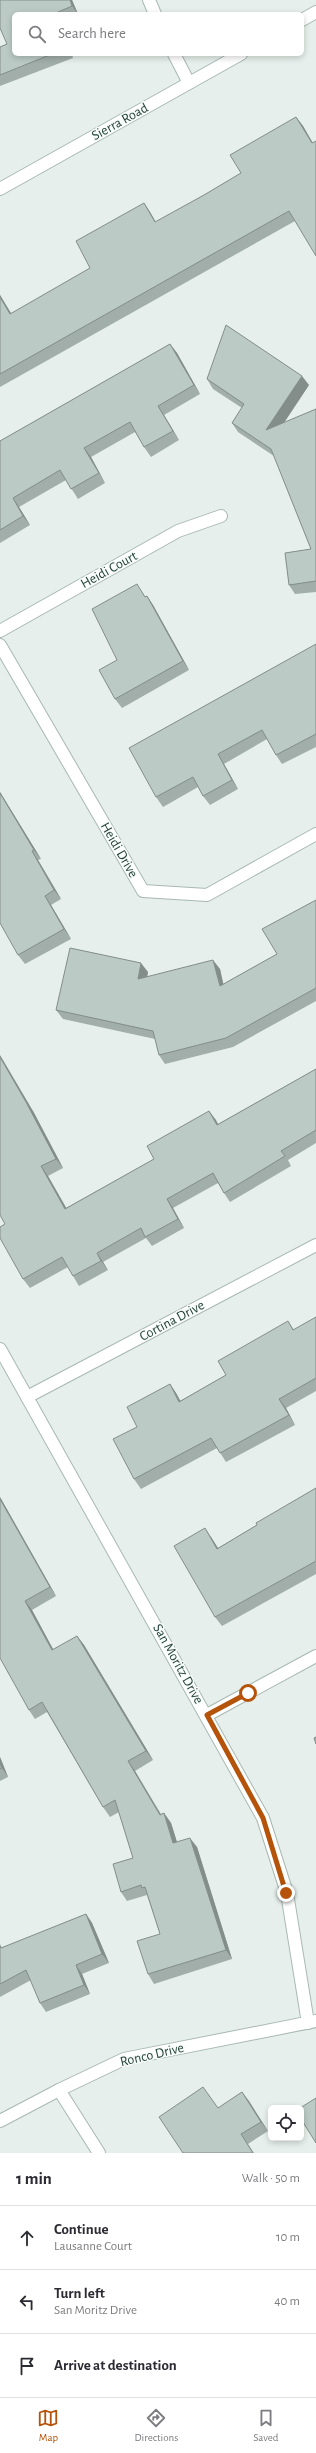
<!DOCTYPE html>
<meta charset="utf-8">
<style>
body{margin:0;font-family:"Alegreya Sans",sans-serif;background:#f2f2f3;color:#2b2b33}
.controls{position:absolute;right:12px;bottom:12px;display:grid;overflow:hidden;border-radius:6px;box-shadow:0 2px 6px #0003}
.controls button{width:36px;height:36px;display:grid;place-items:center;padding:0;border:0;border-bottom:1px solid #e1e1e2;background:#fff;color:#2b2b33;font:20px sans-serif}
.stop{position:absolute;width:12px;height:12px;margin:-9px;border:3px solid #b45309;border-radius:50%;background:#fff}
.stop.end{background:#b45309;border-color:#fff;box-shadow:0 1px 4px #0008}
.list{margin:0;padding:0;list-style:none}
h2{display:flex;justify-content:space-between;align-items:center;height:52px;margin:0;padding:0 16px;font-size:17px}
h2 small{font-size:13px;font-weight:400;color:#7c7c81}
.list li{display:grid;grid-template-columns:26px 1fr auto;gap:12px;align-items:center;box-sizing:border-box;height:64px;padding:0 16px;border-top:1px solid #e1e1e2}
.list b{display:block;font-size:15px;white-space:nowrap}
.list p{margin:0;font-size:13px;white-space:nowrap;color:#7c7c81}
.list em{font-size:13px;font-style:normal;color:#7c7c81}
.icon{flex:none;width:22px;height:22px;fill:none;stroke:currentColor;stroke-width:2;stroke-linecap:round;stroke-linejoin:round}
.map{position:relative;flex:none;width:316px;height:2153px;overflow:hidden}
.search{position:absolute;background:#fff;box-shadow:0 2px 6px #0003;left:12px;right:12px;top:12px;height:44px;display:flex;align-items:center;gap:10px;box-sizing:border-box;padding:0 14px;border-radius:6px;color:#7c7c81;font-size:15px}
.sheet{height:244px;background:#fff}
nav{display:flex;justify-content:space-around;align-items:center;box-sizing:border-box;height:56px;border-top:1px solid #e1e1e2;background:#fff;font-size:11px;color:#7c7c81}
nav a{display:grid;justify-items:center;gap:2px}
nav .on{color:#b45309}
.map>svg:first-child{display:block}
</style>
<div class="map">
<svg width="316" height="2153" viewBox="0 0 316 2153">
<rect width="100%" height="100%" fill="#e6efeb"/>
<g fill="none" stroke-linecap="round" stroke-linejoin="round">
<defs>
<g id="minor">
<polyline points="149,0 155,14"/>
<polyline points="174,54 189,83"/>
<polyline points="0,631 178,531 221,516"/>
<polyline points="0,645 143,891 207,895 316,834"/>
<polyline points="0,1349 263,1818 287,1893 308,2023"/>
<polyline points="27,1397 316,1245"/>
<polyline points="207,1715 316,1656"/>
<polyline points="59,2090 99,2153"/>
<polyline points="0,2121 59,2090 124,2059 316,2021"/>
</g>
<g id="tertiary">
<polyline points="302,20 316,12"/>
<polyline points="0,189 241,54"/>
</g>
</defs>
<use href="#minor" stroke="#a8b8b2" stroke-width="14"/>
<use href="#tertiary" stroke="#a8b8b2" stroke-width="14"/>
<use href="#minor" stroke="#fff" stroke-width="12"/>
<use href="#tertiary" stroke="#fff" stroke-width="12"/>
</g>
<g fill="#a1aea9">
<polygon points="0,0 72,0 78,14 14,14 14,54 72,54 73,58 0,86 0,47 7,44"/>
<polygon points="296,117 303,126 313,143 295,221 0,387 0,295 11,314 90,268 144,203 150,212 156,222 204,195 241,173"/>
<polygon points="170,344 177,353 200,394 164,415 179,440 151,457 144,447 135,432 91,457 105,483 78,499 66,480 19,507 30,525 0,543 0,441"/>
<polygon points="207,379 309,385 284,423 316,409 316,592 295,594 289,585 311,549 274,456 238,432 232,423 242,408 213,389"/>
<polygon points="143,593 145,597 147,596 153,605 189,670 122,708 115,699 117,660"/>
<polygon points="316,644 316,747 282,764 276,755 267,739 224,764 238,789 210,805 203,796 198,787 163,807 156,797"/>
<polygon points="0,792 41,859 38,860 61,899 51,905 71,939 25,964 18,955"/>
<polygon points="316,900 316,1001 233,1047 165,1064 159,1055 155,1039 63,1019 56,1010 148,972 147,977 220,969 223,984 277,954"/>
<polygon points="316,1069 316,1143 288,1160 291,1166 230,1202 224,1193 218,1183 173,1208 184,1228 152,1246 146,1238 103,1262 108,1270 79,1286 73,1276 68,1267 30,1288 23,1279 5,1224 33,1111 63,1168 48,1176 66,1208 154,1159 209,1111 218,1124"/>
<polygon points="316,1317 316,1391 286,1408 295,1425 226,1462 217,1448 141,1489 134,1479 137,1427 170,1384 176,1393 180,1401 226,1375 288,1321 294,1330"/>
<polygon points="316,1488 316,1574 222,1626 215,1617 211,1537 218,1548 257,1525"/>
<polygon points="0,1497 56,1596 32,1610 53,1650 77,1636 84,1645 153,1760 135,1771 161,1814 164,1813 171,1823 177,1842 197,1847 232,1959 154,1984 148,1974 160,1934 147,1895 127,1901 121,1892 133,1858 119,1812 110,1817 103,1807 47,1712 35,1719 29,1710"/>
<polygon points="0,1757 8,1777 0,1781"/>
<polygon points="86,1914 92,1923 109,1963 82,1974 90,1994 46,2012 40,2003 31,1980 0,1997 0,1944 2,1948"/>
<polygon points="242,2092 268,2131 248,2144 254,2153 183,2153 218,2108"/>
</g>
<g fill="#838d89">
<polygon points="70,0 72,0 78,14 72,6"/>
<polygon points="296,117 303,126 316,149 312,143"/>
<polygon points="144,203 150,212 161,232 155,222"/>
<polygon points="0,295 17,323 10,314 0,297"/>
<polygon points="170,344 177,353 200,394 194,385"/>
<polygon points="302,376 309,385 273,439 266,430"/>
<polygon points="158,406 164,415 179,440 173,431"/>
<polygon points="84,448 91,457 105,483"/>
<polygon points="13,498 19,507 30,525 23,516"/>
<polygon points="147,596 153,605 189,670 183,661"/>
<polygon points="218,754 224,764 238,789 232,780"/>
<polygon points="0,792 41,859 34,850 0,793"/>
<polygon points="32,851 38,860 61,899 54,890"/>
<polygon points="45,896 51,905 71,939 64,929"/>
<polygon points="213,960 220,969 226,996 220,986"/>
<polygon points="141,963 148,972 145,988 138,979"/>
<polygon points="0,1055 33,1111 63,1168 56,1159 0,1057"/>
<polygon points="209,1111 216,1120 223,1134 217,1125"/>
<polygon points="41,1166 48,1176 72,1218 65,1209"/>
<polygon points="167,1199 173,1208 184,1228 178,1219"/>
<polygon points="97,1253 103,1262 108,1270 101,1261"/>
<polygon points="170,1384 176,1393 186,1411 179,1402"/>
<polygon points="279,1399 286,1408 295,1425 289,1415"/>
<polygon points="0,1497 56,1596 50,1587 0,1499"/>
<polygon points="205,1528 211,1537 224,1558 217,1549"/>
<polygon points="25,1601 32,1610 59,1660 52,1650"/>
<polygon points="77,1636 84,1645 153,1760 146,1751"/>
<polygon points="0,1757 8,1777 2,1768 0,1763"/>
<polygon points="128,1761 135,1771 166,1824 160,1815"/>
<polygon points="164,1813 171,1823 180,1852 173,1843"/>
<polygon points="190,1838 197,1847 232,1959 226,1950"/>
<polygon points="86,1914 92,1923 109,1963 102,1954"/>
<polygon points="76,1965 82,1974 90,1994 84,1985"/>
<polygon points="242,2092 249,2101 268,2131 261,2122"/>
</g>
<g fill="#bbcac4" stroke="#838d89">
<polygon points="0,0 70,0 72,6 56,13 56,14 14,14 14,54 52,54 0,75 0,47 7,44 0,28"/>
<polygon points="296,117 312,143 316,141 316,256 289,211 0,374 0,297 10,314 90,268 76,241 144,203 155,222 204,195 241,173 230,155"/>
<polygon points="226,325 302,376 266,430 316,409 316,581 289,585 285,553 311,549 271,449 232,423 244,404 207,379"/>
<polygon points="170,344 194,385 158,406 173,431 144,447 130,422 84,448 99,473 71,489 60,470 13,498 23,516 0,530 0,441"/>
<polygon points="137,584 145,597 147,596 183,661 115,699 99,670 117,660 92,609"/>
<polygon points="316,644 316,734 276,755 262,730 218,754 232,780 203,796 193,777 156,797 129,748"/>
<polygon points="0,793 34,850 32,851 54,890 45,896 64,929 18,955 0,923"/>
<polygon points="316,900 316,988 226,1038 159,1055 153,1031 56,1010 70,948 141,963 138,979 213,960 220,986 277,954 262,929"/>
<polygon points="0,1057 26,1102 56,1159 41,1166 65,1209 154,1159 147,1146 209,1111 217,1125 316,1069 316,1130 281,1151 285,1156 224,1193 213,1173 167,1199 178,1219 145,1237 141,1228 97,1253 101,1261 73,1276 62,1257 23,1279 0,1238 0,1227 5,1224 0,1215"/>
<polygon points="316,1317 316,1378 279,1399 289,1415 220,1453 211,1438 134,1479 113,1439 137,1427 127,1407 170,1384 179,1402 226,1375 218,1361 288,1321 293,1330"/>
<polygon points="316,1488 316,1561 215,1617 174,1546 205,1528 217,1549 257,1525 256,1523"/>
<polygon points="0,1499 50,1587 25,1601 52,1650 77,1636 146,1751 128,1761 160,1815 164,1813 173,1843 190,1838 226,1950 148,1974 137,1941 160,1934 145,1887 142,1888 141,1885 121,1892 113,1864 133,1858 115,1800 103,1807 42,1702 29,1710 0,1658"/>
<polygon points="316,1737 316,1744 314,1738"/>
<polygon points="0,1763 2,1768 0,1769"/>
<polygon points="86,1914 102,1954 76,1965 84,1985 40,2003 26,1970 0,1984 0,1946 1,1948"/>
<polygon points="203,2087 218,2108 242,2092 261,2122 241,2134 253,2153 183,2153 159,2117"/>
<polygon points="316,2098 316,2143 301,2119 301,2108 300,2108"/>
</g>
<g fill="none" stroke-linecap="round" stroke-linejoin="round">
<polyline stroke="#b45309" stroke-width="5" points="248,1693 207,1715 263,1818 286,1893"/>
</g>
<g text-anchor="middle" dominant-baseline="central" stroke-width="3" stroke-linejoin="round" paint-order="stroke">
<g font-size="14" fill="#24423a" stroke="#f7fbf9">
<text transform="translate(120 122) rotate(-29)">Sierra Road</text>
<text transform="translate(109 570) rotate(-29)">Heidi Court</text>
<text transform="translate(119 850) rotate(60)">Heidi Drive</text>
<text transform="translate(172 1321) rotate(-28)">Cortina Drive</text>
<text transform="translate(178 1664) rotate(61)">San Moritz Drive</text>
<text transform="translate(152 2055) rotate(-13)">Ronco Drive</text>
</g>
</g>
</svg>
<div class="controls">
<button><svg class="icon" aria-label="locate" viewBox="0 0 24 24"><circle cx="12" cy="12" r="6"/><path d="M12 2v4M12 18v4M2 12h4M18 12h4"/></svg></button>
</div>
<div class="stop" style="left:248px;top:1693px"></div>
<div class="stop end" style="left:286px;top:1893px"></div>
<div class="search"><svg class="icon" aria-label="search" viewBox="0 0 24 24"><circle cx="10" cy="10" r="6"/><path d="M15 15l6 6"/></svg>Search here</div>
</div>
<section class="sheet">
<h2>1 min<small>Walk · 50 m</small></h2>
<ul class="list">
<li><svg class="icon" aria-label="ahead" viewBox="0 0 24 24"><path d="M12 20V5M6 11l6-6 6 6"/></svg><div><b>Continue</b><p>Lausanne Court</p></div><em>10 m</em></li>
<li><svg class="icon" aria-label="left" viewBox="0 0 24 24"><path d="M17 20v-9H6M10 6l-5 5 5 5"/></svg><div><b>Turn left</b><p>San Moritz Drive</p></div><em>40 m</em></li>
<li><svg class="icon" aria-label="arrive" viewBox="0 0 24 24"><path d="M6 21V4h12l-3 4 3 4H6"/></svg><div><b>Arrive at destination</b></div></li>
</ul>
</section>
<nav>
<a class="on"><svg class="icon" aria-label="map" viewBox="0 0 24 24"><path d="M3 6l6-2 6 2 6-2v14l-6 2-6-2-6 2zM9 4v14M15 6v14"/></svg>Map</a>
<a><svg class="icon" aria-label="directions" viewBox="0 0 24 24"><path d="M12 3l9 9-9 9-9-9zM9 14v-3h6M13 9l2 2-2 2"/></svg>Directions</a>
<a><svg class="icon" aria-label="saved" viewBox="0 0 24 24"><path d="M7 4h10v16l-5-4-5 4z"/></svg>Saved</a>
</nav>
